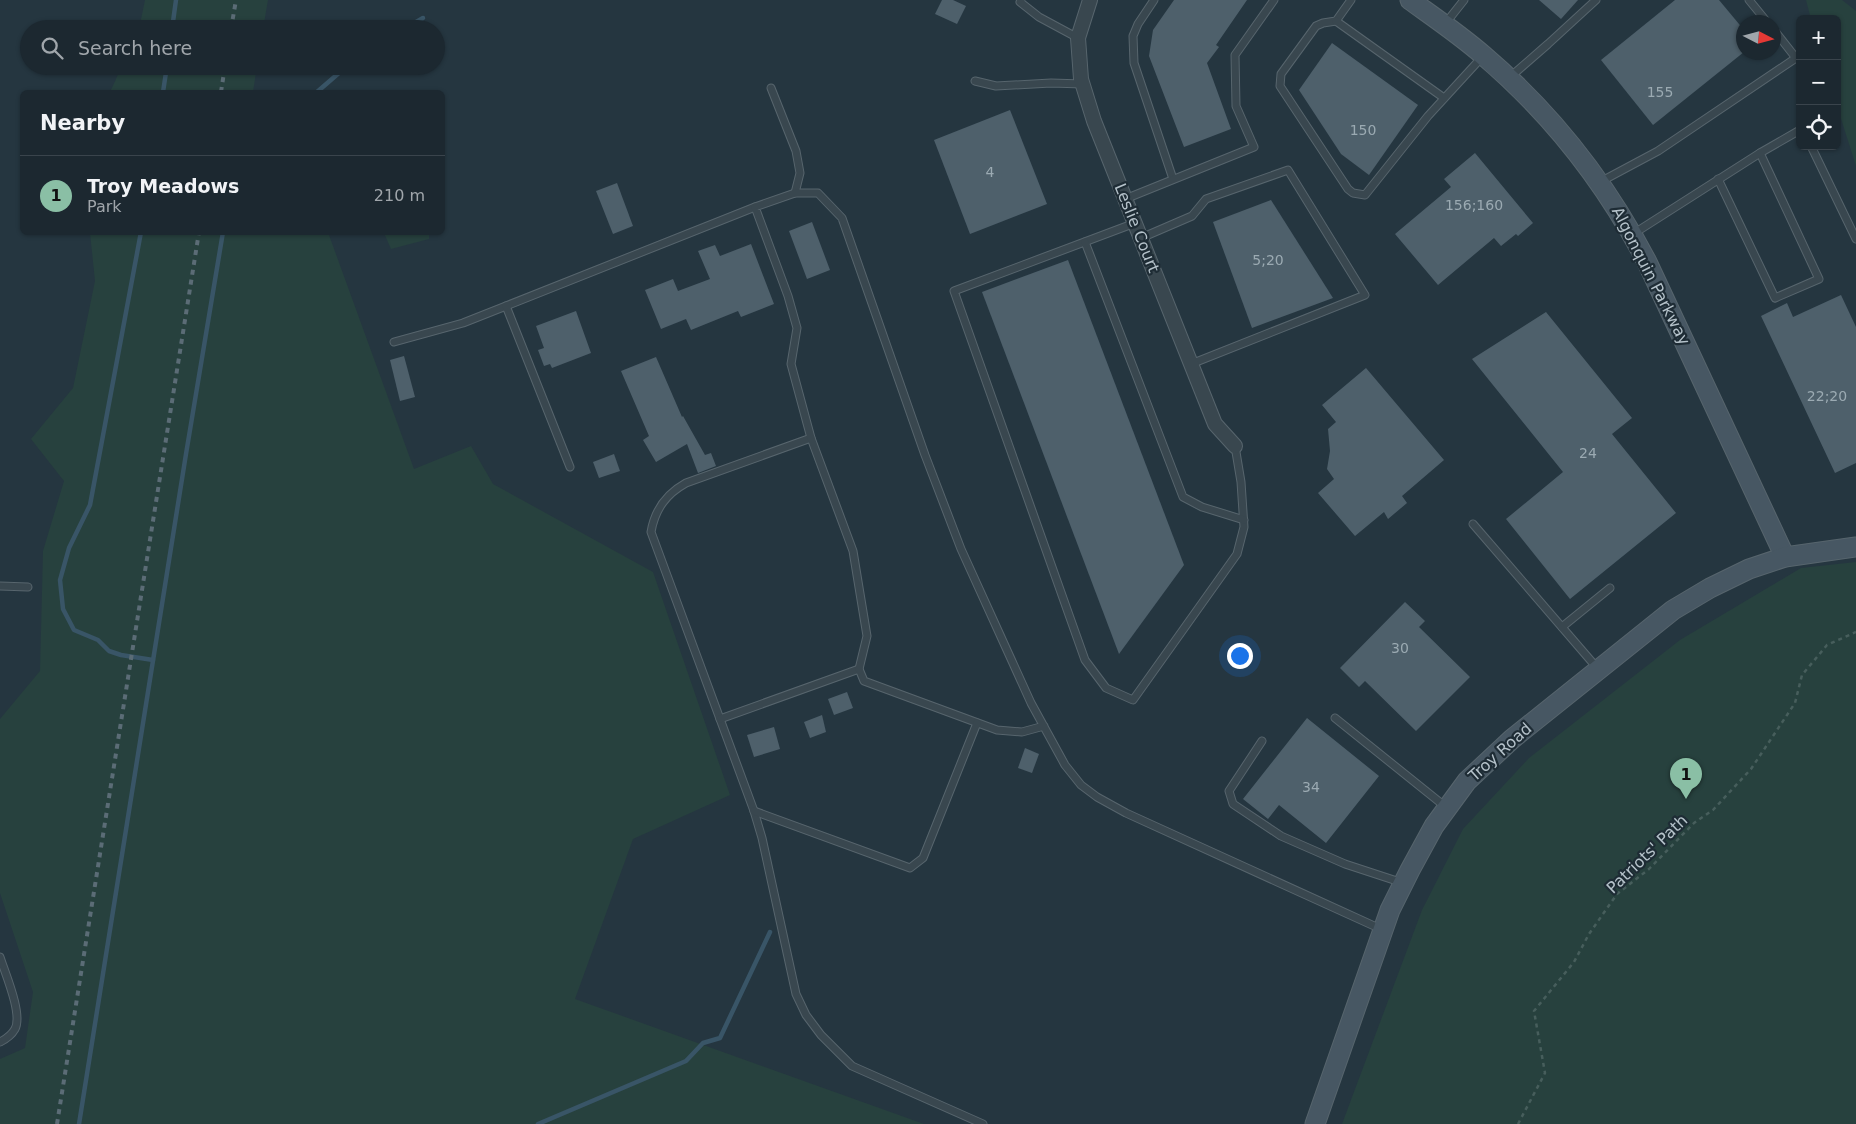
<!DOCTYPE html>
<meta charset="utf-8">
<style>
body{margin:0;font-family:"DejaVu Sans",sans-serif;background:#29343c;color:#f1f3f6}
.controls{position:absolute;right:15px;top:15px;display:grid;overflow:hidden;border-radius:8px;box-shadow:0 1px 4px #0004}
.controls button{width:45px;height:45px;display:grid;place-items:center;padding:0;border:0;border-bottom:1px solid #3a444c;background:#1c2830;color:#f1f3f6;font:25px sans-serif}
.compass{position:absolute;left:1736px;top:15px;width:45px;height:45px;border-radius:50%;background:#1c2830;box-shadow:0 1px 4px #0004;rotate:96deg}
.you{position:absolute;left:1239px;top:655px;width:18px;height:18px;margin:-12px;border:4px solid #fff;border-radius:50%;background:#1a73e8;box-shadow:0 0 0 8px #1a73e833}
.badge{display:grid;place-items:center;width:32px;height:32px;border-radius:50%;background:#8abfa5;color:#111;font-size:16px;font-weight:700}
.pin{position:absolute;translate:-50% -41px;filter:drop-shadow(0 1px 2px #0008)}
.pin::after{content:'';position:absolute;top:26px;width:18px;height:15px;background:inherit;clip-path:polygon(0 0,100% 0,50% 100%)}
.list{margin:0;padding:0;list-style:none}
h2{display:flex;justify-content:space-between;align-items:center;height:65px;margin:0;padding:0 20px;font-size:21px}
h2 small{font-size:16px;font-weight:400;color:#a0a6ab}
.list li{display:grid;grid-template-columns:32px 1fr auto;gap:15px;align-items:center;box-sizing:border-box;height:80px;padding:0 20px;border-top:1px solid #3a444c}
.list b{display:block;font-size:19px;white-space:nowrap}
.list p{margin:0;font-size:16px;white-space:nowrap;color:#a0a6ab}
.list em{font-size:16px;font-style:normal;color:#a0a6ab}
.icon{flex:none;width:28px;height:28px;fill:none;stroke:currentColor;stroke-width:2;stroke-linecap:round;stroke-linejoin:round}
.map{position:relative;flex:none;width:1856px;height:1124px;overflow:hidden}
.search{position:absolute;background:#1c2830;box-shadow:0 1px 4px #0004;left:20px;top:20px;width:425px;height:55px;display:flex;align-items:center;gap:12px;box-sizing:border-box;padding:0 18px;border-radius:28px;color:#a0a6ab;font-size:19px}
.panel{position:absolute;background:#1c2830;box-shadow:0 1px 4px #0004;left:20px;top:90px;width:425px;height:145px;border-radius:8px}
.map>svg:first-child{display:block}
</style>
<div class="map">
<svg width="1856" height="1124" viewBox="0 0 1856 1124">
<rect width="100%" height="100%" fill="#253640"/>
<g fill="#27413e">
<polygon points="145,0 268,0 263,29 139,29"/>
<polygon points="1806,0 1842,0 1856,11 1856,166 1837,106 1837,19 1811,19"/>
<polygon points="122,66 257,66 253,92 110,92"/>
<polygon points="90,233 331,233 329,235 414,469 471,446 493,484 653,572 730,795 633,839 575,999 924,1124 0,1124 0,1059 25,1048 33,992 0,893 0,719 40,671 43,551 64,481 31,439 73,388 95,281"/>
<polygon points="384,233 429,233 429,239 391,249"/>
<polygon points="1856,562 1856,1124 1342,1124 1422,910 1463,829 1529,758 1680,640 1801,568"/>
</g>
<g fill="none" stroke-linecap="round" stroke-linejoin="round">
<g stroke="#395567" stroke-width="4.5">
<polyline points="172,29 176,0"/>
<polyline points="404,29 423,18"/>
<polyline points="163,92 167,66"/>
<polyline points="317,92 347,66"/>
<polyline points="141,232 90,505 69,548 60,580 63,609 74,630 98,640 109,651 121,655 153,660"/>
<polyline points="79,1124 186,454 223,232"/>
<polyline points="538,1124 686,1061 703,1043 720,1038 770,932"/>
</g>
</g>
<g fill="#4e606b">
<polygon points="942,0 953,0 966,6 957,24 935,14"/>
<polygon points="1174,0 1247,0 1216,45 1219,47 1207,63 1231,129 1184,147 1149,56 1153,30"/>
<polygon points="1539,0 1578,0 1561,19"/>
<polygon points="1675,0 1719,0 1744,30 1744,52 1653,125 1601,60"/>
<polygon points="1332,43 1418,105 1369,175 1341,154 1299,90"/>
<polygon points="1010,110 1047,204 970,234 934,140"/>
<polygon points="1475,153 1533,223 1518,236 1516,234 1501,246 1494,238 1438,285 1395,234 1451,187 1444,179"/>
<polygon points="617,183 633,226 613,234 596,191"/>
<polygon points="1271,200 1333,298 1252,328 1213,222"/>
<polygon points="812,222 830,270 807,279 789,231"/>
<polygon points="751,244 774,304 741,317 738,311 691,330 686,319 661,329 645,290 673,279 678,291 710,279 698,251 715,245 720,256"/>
<polygon points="1068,260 1184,565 1119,654 982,292"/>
<polygon points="1841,295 1856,327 1856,463 1835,473 1761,316 1787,303 1793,317"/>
<polygon points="576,311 591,353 552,368 550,364 544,366 538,350 544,348 536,326"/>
<polygon points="1546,312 1632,418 1612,434 1676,513 1570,599 1506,519 1563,472 1472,359"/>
<polygon points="404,356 415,397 400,401 390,360"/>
<polygon points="656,357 682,417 683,416 705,455 711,453 716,466 698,473 687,444 656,462 643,440 649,436 621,371"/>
<polygon points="1366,368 1444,460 1402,496 1407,503 1388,519 1384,512 1355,536 1318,493 1334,479 1327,469 1330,451 1328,429 1336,422 1322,405"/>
<polygon points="614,454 620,471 599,478 593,462"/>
<polygon points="1405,602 1425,621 1419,627 1470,677 1416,731 1365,681 1359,687 1340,668"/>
<polygon points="847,692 853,708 834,715 828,699"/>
<polygon points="822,715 826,732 810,738 804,722"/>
<polygon points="1307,718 1379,776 1326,843 1279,805 1268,819 1243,799"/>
<polygon points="774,727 780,749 754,757 747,735"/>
<polygon points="1025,748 1039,754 1032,773 1018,768"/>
</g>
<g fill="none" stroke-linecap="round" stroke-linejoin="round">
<defs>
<g id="lane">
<polyline points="1021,0 1020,2 1039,17 1078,38"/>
<polyline points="1154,0 1138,24 1133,36 1134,63 1173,179"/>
<polyline points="1351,0 1336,21 1323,23 1316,26 1281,74 1280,86 1348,189 1353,193 1365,195 1428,116 1483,56"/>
<polyline points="1749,0 1767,22"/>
<polyline points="1336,21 1444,98"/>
<polyline points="1445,24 1464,0"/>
<polyline points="1509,78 1548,44 1596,0"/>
<polyline points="975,81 996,86 1051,83 1083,84"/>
<polyline points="771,88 796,151 800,173 795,193"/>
<polyline points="1811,146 1856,239"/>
<polyline points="1718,179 1775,298 1819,279 1760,153"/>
<polyline points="1600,182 1658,151 1796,58 1774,30"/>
<polyline points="1125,199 1254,147 1236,106 1235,55 1274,0"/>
<polyline points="1135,223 954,291 1085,660 1106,688 1133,700 1237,554 1244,527 1241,482 1235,446"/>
<polyline points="1633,234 1760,153 1800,130"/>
<polyline points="1141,238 1192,216 1206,199 1288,170 1365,295 1191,364"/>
<polyline points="1085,242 1183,497 1202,507 1244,520"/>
<polyline points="394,342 463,323 506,306"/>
<path d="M811,438L686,483C666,494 655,509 651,532L754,811L762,838L796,994L806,1015L821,1035L852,1066L983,1124"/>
<polyline points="570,467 506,306 755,207"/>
<polyline points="1473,524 1598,669"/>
<polyline points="0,586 28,587"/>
<polyline points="1562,627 1610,588"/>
<polyline points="1335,718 1447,808"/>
<polyline points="720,719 859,669"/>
<polyline points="1044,726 1022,732 997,730 864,681 859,669 867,636 853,551 811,438 791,364 797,328 788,296 755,207 795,193 818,193 842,218 925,455 961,549 1031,703 1065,765 1081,785 1097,797 1126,813 1383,930"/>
<polyline points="1262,741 1229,791 1233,804 1281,836 1345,864 1403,883"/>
<polyline points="754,811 910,868 923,858 977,723"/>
<path d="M0,957C5,973 23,1014 15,1029C11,1036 6,1039 0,1042"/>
</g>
<polyline id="street" points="1090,0 1078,38 1081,79 1094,121 1215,424 1235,446"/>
<g id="secondary">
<path d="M1410,0C1435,18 1460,35 1483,55C1551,113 1606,183 1647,262L1785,557"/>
<polyline points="1315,1124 1390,910 1410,870 1434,826 1467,781 1512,739 1673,610 1710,588 1749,569 1785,557 1856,547"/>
</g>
</defs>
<use href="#lane" stroke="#57656d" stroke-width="9"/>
<use href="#street" stroke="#57656d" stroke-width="16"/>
<use href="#secondary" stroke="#57656d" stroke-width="21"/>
<polyline stroke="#475e5c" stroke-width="2.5" stroke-dasharray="4 4" stroke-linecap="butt" points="1518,1124 1545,1073 1534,1011 1574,962 1589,934 1617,894 1649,869 1694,823 1713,810 1751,769 1795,703 1802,675 1827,645 1856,632"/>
<use href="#lane" stroke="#39474f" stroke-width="7"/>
<use href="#street" stroke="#39474f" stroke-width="14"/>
<use href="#secondary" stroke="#475763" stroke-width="19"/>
<g stroke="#5b6c76" stroke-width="4" stroke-dasharray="5 5" stroke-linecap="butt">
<polyline points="231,29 236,0"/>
<polyline points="221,92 225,66"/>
<polyline points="57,1124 199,232"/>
</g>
</g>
<g text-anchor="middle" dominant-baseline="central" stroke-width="4.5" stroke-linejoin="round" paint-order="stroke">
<g font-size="14" fill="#9baab2">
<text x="1660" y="92">155</text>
<text x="1363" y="130">150</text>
<text x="990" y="172">4</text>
<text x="1474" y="205">156;160</text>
<text x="1268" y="260">5;20</text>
<text x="1827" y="396">22;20</text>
<text x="1588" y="453">24</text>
<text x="1400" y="648">30</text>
<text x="1311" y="787">34</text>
</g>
<g font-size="16" fill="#b5c2ca" stroke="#1e2c35">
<text transform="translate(1137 228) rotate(68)">Leslie Court</text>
<text transform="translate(1651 276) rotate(63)">Algonquin Parkway</text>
<text transform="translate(1500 752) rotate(-42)">Troy Road</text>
<text transform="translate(1647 854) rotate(-44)">Patriots' Path</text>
</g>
</g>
</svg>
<div class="controls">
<button>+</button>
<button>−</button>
<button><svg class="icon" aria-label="locate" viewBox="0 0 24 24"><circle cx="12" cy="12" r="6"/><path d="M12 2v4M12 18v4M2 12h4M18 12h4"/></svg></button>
</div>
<svg class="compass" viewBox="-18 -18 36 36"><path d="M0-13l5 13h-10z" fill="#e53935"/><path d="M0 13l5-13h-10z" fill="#a0a6ab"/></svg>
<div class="you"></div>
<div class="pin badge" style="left:1686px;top:799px">1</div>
<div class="search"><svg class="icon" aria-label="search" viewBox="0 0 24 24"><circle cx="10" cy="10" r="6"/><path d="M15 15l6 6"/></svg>Search here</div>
<section class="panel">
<h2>Nearby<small></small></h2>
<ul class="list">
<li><span class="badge">1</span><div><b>Troy Meadows</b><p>Park</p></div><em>210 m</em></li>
</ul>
</section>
</div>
